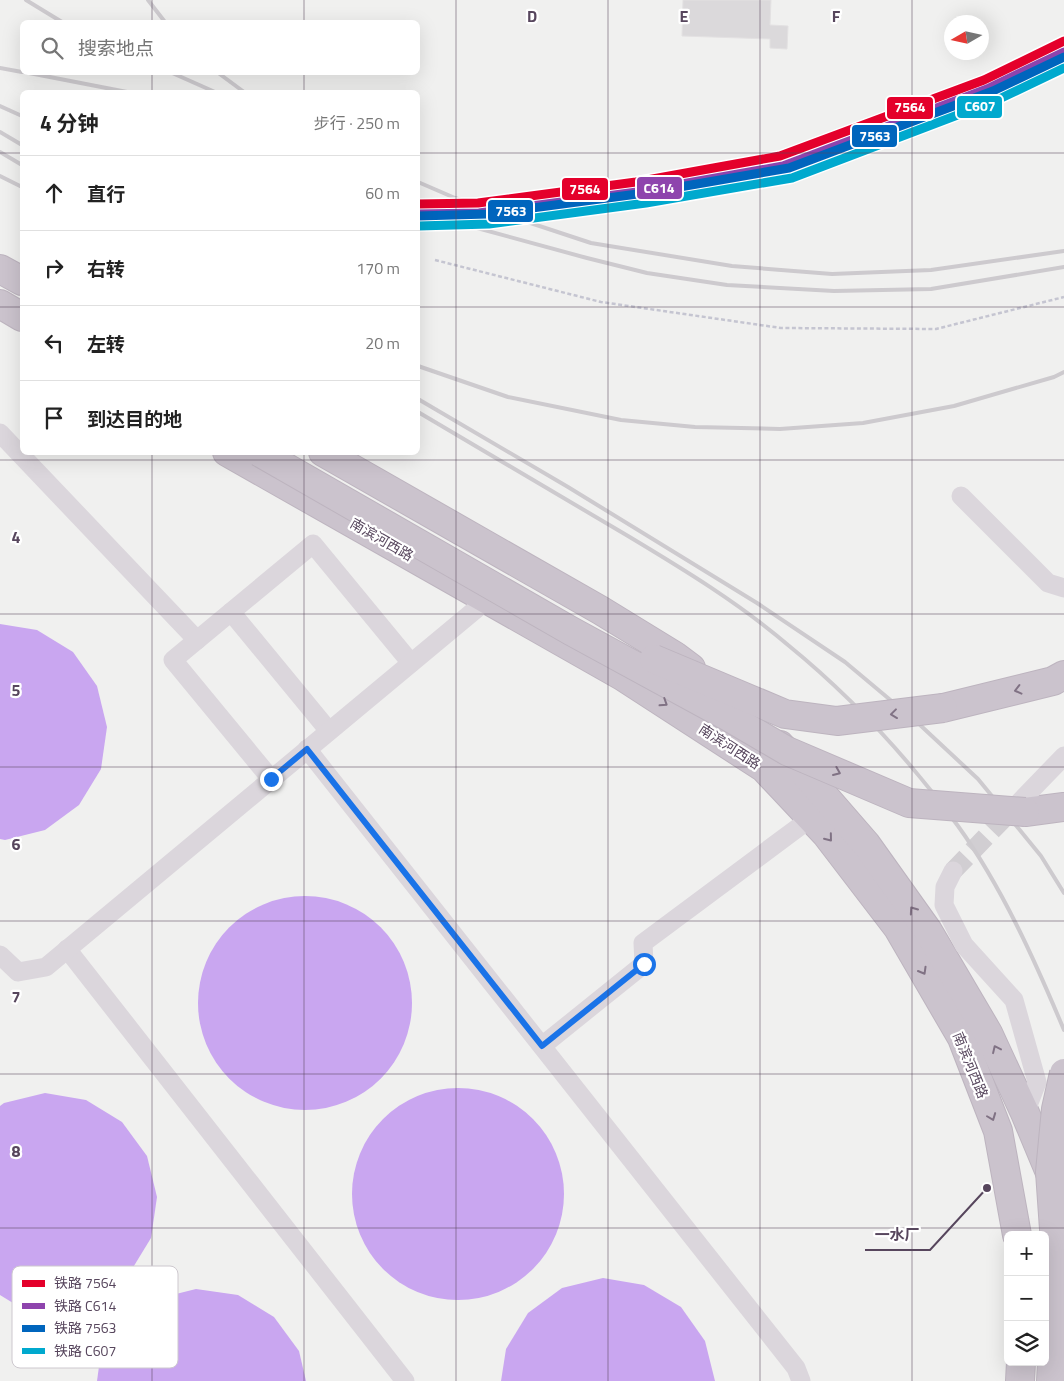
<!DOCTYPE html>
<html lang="zh">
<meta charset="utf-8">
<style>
body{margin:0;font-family:"Titillium Web","Noto Sans SC",sans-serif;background:#f2f2f2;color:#222}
.controls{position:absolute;right:15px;bottom:15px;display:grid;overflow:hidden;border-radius:8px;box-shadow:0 5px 20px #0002}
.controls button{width:45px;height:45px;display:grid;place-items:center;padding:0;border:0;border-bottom:1px solid #e0e0e0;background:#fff;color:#222;font:25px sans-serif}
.compass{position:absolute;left:944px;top:15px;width:45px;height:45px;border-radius:50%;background:#fff;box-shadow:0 5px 20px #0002;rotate:261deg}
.stop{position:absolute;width:15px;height:15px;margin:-11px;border:4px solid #1a73e8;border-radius:50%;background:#fff}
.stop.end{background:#1a73e8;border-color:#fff;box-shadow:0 1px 5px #0008}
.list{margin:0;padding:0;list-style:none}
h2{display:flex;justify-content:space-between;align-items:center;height:65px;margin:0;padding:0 20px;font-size:21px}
h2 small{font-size:16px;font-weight:400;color:#767676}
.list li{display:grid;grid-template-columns:32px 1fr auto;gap:15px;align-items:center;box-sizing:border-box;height:75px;padding:0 20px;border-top:1px solid #e0e0e0}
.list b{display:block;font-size:19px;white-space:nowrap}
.list em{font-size:16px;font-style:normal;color:#767676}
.icon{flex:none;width:28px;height:28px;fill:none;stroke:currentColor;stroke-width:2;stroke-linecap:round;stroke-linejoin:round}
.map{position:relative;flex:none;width:1064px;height:1381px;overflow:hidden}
.search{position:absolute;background:#fff;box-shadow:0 5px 20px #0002;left:20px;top:20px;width:400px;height:55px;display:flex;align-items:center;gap:12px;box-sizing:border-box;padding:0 18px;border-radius:8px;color:#767676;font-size:19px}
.panel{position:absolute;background:#fff;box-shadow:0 5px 20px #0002;left:20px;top:90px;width:400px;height:365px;border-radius:8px}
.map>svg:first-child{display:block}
</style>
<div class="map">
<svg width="1064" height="1381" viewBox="0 0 1064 1381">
<rect width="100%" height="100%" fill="#f0f0ef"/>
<g fill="#c9a6f0">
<polygon points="0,624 37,630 73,652 97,686 107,727 101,769 79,805 45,830 5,840 0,839"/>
<circle cx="305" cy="1003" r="107"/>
<circle cx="458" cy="1194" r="106"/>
<polygon points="45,1093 86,1100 122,1122 147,1156 157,1197 151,1238 129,1274 95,1299 54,1309 13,1303 0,1295 0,1106 4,1103"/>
<polygon points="603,1278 644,1285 681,1307 705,1341 715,1381 501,1381 506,1349 528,1313 562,1288"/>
<polygon points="196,1289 238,1295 274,1317 299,1351 306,1381 97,1381 100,1359 122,1324 156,1299"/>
</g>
<polygon fill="#dbd9db" stroke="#e3e1e2" points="683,0 771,0 770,25 788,26 787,49 770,48 770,39 682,36"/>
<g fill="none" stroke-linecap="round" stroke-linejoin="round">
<polyline stroke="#d1ced2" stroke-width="19" stroke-dasharray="19 9" stroke-linecap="butt" points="953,871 1010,812"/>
<defs>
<g id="highway">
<polyline points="0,269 22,281"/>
<polyline points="0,304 22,317"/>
<polyline points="227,452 622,676 764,768 826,834 898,928 962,1038 998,1131 1017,1235"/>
<polyline points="323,452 600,610 675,656 691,668"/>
<polyline points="943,708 1053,681 1064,675"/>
<polyline points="780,745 866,844 928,931 988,1033 1025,1113 1053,1180"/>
<polyline points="1025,812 1064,807"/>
<polyline points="1020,1381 1021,1362"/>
<polyline points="1051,1381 1057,1272 1061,1248"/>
</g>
</defs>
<use href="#highway" stroke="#bdb4bf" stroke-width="30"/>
<polyline stroke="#c5c5d1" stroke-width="2.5" stroke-dasharray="4 2.5" stroke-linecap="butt" points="435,260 601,302 781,328 936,329 1064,297"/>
<g stroke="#dbd6dc" stroke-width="19">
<polyline points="0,433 197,640"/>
<polyline points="961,496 1048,583 1064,588"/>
<polyline points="231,612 329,731"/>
<polyline points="307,749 796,1368 801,1381"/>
<polyline points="271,779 173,660 313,544 411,663"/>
<polyline points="1010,812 1064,756"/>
<polyline points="953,871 945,887 944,905 964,945 1014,1000 1037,1082 1025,1113"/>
<polyline points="67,949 405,1381"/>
<polyline points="0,955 18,972 46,967 487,600"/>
<polyline points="542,1046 644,964 643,943 811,818"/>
</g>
<use href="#highway" stroke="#cbc3cd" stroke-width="28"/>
<g stroke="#cdcace" stroke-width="4">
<polyline points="26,0 62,22"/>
<polyline points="148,0 165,22"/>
<polyline points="0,68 22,72"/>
<polyline points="24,72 127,92"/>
<polyline points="170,72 215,92"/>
<polyline points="217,72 244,92"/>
<polyline points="0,106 22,116"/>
<polyline points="0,132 22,145"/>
<polyline points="0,152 22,165"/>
<polyline points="0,176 22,187"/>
<polyline points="418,182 455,198 591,243 732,266 832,274 931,270 1064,251"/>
<polyline points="418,202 466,225 587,258 647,273 727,285 834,291 931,289 1064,267"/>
<polyline points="418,366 508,397 621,420 695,427 780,429 863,423 954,406 1054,377 1064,372"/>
<polyline points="418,399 568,487 757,603 845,662 919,724 978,779 1041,856 1064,893"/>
<path d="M418,412C488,453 558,494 628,536C683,569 739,603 788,645C853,698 909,759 958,826C1002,887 1035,961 1064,1030"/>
</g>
<defs>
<g id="highway-bridge">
<polyline points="259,452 571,631 727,716 787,751 909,803 1025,812"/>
<polyline points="654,659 785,714 837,721 943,708"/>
<polyline points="1057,1272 1050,1172 1056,1109 1064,1073"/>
</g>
</defs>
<use href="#highway-bridge" stroke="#bdb4bf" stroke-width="30" stroke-linecap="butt"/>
<use href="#highway-bridge" stroke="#cbc3cd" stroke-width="28"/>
<defs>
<polyline id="rail-1" points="418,204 478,203 636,182 780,156 984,80 1064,41"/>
<polyline id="rail-2" points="418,214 479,213 637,192 783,166 987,89 1064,52"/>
<polyline id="rail-3" points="418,216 488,214 645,193 789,168 993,91 1064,57"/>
<polyline id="rail-4" points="418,226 489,224 646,203 792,178 997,100 1064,68"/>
</defs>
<use href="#rail-1" stroke="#fff" stroke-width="12"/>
<use href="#rail-2" stroke="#fff" stroke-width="12"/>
<use href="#rail-3" stroke="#fff" stroke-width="12"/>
<use href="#rail-4" stroke="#fff" stroke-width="12"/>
<use href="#rail-1" stroke="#e4002b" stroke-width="9"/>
<use href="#rail-2" stroke="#8e44ad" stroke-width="9"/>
<use href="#rail-3" stroke="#0065bd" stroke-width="9"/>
<use href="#rail-4" stroke="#00a9ce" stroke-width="9"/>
</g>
<defs><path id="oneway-chevron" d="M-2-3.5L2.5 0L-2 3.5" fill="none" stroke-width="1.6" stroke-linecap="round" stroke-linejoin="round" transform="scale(1.25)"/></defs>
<g stroke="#807284">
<use href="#oneway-chevron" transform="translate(1018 690) rotate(166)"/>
<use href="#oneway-chevron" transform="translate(664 703) rotate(33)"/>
<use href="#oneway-chevron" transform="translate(894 714) rotate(173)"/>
<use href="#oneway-chevron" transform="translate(837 772) rotate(23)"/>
<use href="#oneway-chevron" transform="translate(829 838) rotate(51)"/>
<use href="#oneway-chevron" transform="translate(913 910) rotate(-125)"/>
<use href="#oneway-chevron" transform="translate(923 971) rotate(60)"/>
<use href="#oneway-chevron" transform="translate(996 1049) rotate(-115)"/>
<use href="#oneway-chevron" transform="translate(992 1117) rotate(69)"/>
</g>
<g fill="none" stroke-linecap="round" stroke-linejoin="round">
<polyline stroke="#1a73e8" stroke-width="6" points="271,779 307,749 542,1046 644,964"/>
</g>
<path fill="none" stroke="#57465d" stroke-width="1" stroke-opacity="0.55" d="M152,0V22M304,0V22M456,0V1381M608,0V1381M760,0V1381M912,0V1381M152,72V92M304,72V92M0,153H22M418,153H1064M0,307H22M418,307H1064M152,452V1381M304,452V1381M0,460H1064M0,614H1064M0,767H1064M0,921H1064M0,1074H1064M0,1228H1064"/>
<g text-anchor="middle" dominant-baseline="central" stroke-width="4.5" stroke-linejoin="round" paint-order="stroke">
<g font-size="14" fill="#57465d" stroke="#fff">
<text transform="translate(382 539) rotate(30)">南滨河西路</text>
<text transform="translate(730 746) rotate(33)">南滨河西路</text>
<text transform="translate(971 1065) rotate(68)">南滨河西路</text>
</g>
</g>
<rect x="12" y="1266" width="166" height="102" rx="8" fill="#fff" stroke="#cdc8ce" stroke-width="1"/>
<rect x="22" y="1280" width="23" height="7" fill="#e4002b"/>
<rect x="22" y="1303" width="23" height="6" fill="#8e44ad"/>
<rect x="22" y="1325" width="23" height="7" fill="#0065bd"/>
<rect x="22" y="1348" width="23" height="6" fill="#00a9ce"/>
<g font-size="14" fill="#57465d">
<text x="54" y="1288">铁路 7564</text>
<text x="54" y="1311">铁路 C614</text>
<text x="54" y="1333">铁路 7563</text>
<text x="54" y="1356">铁路 C607</text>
</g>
<g font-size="16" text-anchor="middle" font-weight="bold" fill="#57465d" stroke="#fff" stroke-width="4.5" stroke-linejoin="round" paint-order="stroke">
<text x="532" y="22">D</text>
<text x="684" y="22">E</text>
<text x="836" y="22">F</text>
<text x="16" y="543">4</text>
<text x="16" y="696">5</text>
<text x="16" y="850">6</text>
<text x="16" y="1003">7</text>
<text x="16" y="1157">8</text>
</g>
<path fill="none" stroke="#57465d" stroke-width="2" d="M987 1188L930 1250H865"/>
<circle fill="#57465d" stroke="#fff" stroke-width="2" cx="987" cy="1188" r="5"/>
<g font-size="15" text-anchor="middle" font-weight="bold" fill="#57465d" stroke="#fff" stroke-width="4.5" stroke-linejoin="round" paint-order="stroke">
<text x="897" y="1240">一水厂</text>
</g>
<g stroke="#fff" stroke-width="2">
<rect x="956" y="95" width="47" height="24" rx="5" fill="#00a9ce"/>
<rect x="886" y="96" width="48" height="24" rx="5" fill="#e4002b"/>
<rect x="851" y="124" width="47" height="24" rx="5" fill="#0065bd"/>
<rect x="636" y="176" width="47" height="24" rx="5" fill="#8e44ad"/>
<rect x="561" y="177" width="48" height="24" rx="5" fill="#e4002b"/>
<rect x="487" y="199" width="47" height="24" rx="5" fill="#0065bd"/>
</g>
<g font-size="14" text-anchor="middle" font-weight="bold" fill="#fff">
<text x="980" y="111">C607</text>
<text x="910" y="112">7564</text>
<text x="875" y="141">7563</text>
<text x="659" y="193">C614</text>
<text x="585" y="194">7564</text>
<text x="511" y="216">7563</text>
</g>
</svg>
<div class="controls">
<button>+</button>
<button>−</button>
<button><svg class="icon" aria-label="layers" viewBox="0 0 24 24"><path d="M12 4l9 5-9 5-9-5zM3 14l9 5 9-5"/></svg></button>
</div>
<svg class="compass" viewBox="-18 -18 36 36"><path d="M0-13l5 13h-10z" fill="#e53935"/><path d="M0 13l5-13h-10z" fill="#767676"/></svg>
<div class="stop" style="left:644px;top:964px"></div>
<div class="stop end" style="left:271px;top:779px"></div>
<div class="search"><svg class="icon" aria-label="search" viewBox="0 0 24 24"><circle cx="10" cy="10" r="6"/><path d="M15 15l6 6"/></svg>搜索地点</div>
<section class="panel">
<h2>4 分钟<small>步行 · 250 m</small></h2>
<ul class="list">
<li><svg class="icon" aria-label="ahead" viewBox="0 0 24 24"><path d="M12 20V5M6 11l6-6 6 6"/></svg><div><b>直行</b></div><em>60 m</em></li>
<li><svg class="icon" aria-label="right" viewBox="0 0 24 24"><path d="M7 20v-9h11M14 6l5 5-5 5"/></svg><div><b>右转</b></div><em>170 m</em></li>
<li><svg class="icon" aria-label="left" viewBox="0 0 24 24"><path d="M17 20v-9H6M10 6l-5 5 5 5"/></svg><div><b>左转</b></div><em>20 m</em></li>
<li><svg class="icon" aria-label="arrive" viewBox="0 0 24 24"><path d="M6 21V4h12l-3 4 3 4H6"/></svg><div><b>到达目的地</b></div></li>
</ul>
</section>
</div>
